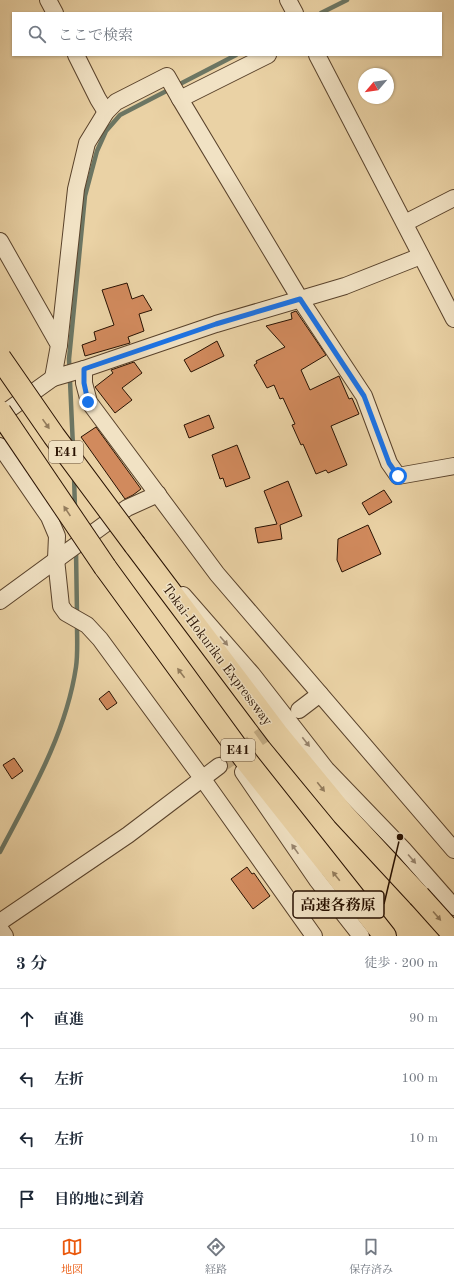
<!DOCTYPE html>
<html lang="ja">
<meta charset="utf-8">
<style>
body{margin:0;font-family:"Old Standard TT","Noto Serif JP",serif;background:#f6f6f7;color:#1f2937}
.compass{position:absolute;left:358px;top:68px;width:36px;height:36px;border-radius:50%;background:#fff;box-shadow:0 1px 3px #0004;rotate:241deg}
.stop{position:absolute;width:12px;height:12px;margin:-9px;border:3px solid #1a73e8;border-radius:50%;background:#fff}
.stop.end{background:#1a73e8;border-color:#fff;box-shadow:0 1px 4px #0008}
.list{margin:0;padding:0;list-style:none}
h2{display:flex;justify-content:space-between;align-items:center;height:52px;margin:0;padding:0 16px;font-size:17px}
h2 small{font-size:13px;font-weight:400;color:#747a83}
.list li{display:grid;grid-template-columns:26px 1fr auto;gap:12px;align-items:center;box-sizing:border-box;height:60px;padding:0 16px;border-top:1px solid #e0e1e3}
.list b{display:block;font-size:15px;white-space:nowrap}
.list em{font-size:13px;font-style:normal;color:#747a83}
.icon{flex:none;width:22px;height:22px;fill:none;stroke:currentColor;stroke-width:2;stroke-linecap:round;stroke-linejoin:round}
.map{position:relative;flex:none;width:454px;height:936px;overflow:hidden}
.search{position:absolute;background:#fff;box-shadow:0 1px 3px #0004;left:12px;right:12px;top:12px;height:44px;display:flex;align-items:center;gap:10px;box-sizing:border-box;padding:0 14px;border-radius:0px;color:#747a83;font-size:15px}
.sheet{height:292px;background:#fff}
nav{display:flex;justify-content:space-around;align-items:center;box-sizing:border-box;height:56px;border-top:1px solid #e0e1e3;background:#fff;font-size:11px;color:#747a83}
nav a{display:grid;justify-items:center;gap:2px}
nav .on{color:#ea580c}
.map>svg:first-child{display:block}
</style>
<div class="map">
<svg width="454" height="936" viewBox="0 0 454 936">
<rect width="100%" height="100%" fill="#ead2a5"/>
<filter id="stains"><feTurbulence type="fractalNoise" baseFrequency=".005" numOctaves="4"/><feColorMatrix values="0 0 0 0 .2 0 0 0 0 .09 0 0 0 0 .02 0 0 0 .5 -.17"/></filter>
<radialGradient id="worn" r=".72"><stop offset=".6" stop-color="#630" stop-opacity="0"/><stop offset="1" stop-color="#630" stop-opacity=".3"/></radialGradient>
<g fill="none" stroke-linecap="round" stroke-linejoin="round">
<g stroke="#6c7663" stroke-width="4.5">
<polyline points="321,13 347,0"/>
<polyline points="73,447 69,359 85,196 97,151 106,131 120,115 236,55"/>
<polyline points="74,476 75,509"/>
<polyline points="76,550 77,615"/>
<path d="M0,852C31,793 66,734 76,667C78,653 77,638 77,624"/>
</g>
</g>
<g fill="#d18a5d" stroke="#291202">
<polygon points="127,283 132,299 143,295 152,310 139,314 144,331 128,337 130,343 85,356 82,345 96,340 94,332 114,325 102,290"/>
<polygon points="296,311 326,355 301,370 310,390 339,376 349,399 352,398 359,414 331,426 347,465 328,473 326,470 316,474 303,444 301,445 292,425 295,424 283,398 280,399 274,385 267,388 254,365 257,363 256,361 285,347 266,326 292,319 291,313"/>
<polygon points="217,341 224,356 191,372 184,360"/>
<polygon points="134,362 142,373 122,388 132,400 115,413 95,387 113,373 111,370"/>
<polygon points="209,415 214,428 189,438 184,425"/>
<polygon points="96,427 141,489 133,495 125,499 81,437"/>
<polygon points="237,445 250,478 226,487 223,478 220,479 212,455"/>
<polygon points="288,481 302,516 280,525 282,539 258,543 255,528 277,524 264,491"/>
<polygon points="384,490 392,502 369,515 362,503"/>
<polygon points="368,525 381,554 342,572 337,560 338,539"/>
<polygon points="109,691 117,703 107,710 99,699"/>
<polygon points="14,758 23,771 12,779 3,765"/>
<polygon points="247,867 252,874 254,873 270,896 253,909 231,879"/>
</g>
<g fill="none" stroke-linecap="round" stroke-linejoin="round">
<polyline stroke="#c3ac84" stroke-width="16" stroke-dasharray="16 8" stroke-linecap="butt" points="219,766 282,722"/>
<defs>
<g id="minor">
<polyline points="48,0 55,13"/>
<polyline points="288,0 295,13"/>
<polyline points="76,55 98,99 106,112"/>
<polyline points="268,55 180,99 300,299 364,396 389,463 398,476 454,466"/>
<polyline points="317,55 454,319"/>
<polyline points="405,223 454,198"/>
<polyline points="0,241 59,345 53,378 84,369"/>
<polyline points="421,256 345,286 216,324 84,369 84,383 89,402 217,574 454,850"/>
<polyline points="59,345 76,189 87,143 106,112 116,102 167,76 180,99"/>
<polyline points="0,416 53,378"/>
<polyline points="0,446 49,517 57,536 56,559 61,606 66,613 87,625 100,639 202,778 314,936"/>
<polyline points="183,595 252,674 326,769 403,849 454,907"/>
<polyline points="0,601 127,508 158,494"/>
<polyline points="299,710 320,694"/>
<polyline points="243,772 317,880 361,936"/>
<polyline points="0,922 128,835 219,766"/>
<polyline points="0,929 5,936"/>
</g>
<g id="highway">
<polyline points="135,545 278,735 343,814 419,896"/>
<polyline points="105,567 248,763 385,936"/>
</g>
</defs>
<use href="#minor" stroke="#59422b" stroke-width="18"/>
<use href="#highway" stroke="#291202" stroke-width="24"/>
<use href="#minor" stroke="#f1e2c4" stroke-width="16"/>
<use href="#highway" stroke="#ead2a5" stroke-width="22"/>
<defs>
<g id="highway-bridge">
<polyline points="0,358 54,436 135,545"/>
<polyline points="0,412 105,567"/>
<polyline points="419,896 454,935"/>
</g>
</defs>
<use href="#highway-bridge" stroke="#291202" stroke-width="24" stroke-linecap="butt"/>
<use href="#highway-bridge" stroke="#ead2a5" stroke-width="22"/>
</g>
<defs><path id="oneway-solid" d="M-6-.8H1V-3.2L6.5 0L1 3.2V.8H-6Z"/></defs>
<g fill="#937c5c">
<use href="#oneway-solid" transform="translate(46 424) rotate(55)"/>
<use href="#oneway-solid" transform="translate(67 511) rotate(-124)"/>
<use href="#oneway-solid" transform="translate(181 673) rotate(-127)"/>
<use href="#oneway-solid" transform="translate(321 787) rotate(51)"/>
<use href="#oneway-solid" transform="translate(336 876) rotate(-129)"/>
<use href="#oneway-solid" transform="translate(437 916) rotate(49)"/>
</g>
<g fill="#97846d">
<use href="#oneway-solid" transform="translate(224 641) rotate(49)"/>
<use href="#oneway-solid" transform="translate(306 742) rotate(52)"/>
<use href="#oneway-solid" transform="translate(295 849) rotate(-125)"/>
<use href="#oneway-solid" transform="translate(412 859) rotate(49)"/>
</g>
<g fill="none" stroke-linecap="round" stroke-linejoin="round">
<polyline stroke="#1a73e8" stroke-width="5" points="88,402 84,383 84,369 216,324 300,299 364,396 389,463 398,476"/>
</g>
<g text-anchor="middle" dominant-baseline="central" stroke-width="3" stroke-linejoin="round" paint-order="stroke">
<g fill="#f1e2c4" stroke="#65503c" stroke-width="1">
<rect x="49" y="441" width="34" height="22" rx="3"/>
<rect x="221" y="739" width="34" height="22" rx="3"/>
</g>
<g font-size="13" font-weight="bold" fill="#291202">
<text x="66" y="452">E41</text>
<text x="238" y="750">E41</text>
</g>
<g font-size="14" fill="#291202" stroke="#f1e2c4">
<text transform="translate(217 655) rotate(53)">Tokai-Hokuriku Expressway</text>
</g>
</g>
<path fill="none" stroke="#291202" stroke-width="1.5" d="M400 837L384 904"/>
<circle fill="#291202" stroke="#f1e2c4" stroke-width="1.5" cx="400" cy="837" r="4"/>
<rect fill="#f1e2c4" stroke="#291202" stroke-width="1.5" x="293" y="891" width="91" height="27" rx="4"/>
<g font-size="15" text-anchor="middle" font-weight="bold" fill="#291202">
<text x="338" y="910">高速各務原</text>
</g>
<rect width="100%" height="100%" filter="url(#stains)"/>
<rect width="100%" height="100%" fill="url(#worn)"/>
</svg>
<svg class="compass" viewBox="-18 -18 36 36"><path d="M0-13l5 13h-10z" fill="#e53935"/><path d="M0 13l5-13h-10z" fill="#747a83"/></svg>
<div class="stop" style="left:398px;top:476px"></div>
<div class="stop end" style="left:88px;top:402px"></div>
<div class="search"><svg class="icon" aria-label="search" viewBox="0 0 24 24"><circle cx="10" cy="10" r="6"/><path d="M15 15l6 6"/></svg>ここで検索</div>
</div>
<section class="sheet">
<h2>3 分<small>徒歩 · 200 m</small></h2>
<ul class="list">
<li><svg class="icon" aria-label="ahead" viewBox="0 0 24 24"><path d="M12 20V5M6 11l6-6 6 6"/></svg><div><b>直進</b></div><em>90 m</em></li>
<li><svg class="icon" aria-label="left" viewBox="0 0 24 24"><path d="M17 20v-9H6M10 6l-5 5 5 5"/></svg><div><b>左折</b></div><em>100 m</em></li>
<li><svg class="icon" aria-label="left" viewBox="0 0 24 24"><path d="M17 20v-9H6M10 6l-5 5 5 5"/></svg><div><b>左折</b></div><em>10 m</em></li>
<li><svg class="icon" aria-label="arrive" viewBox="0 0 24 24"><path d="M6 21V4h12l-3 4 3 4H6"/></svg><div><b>目的地に到着</b></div></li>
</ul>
</section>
<nav>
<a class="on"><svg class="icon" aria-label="map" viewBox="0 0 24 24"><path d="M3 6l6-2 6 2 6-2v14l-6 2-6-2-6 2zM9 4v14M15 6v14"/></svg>地図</a>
<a><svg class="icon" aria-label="directions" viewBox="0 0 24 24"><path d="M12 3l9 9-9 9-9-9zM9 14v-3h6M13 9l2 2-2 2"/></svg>経路</a>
<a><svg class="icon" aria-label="saved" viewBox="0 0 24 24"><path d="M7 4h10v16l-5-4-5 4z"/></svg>保存済み</a>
</nav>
